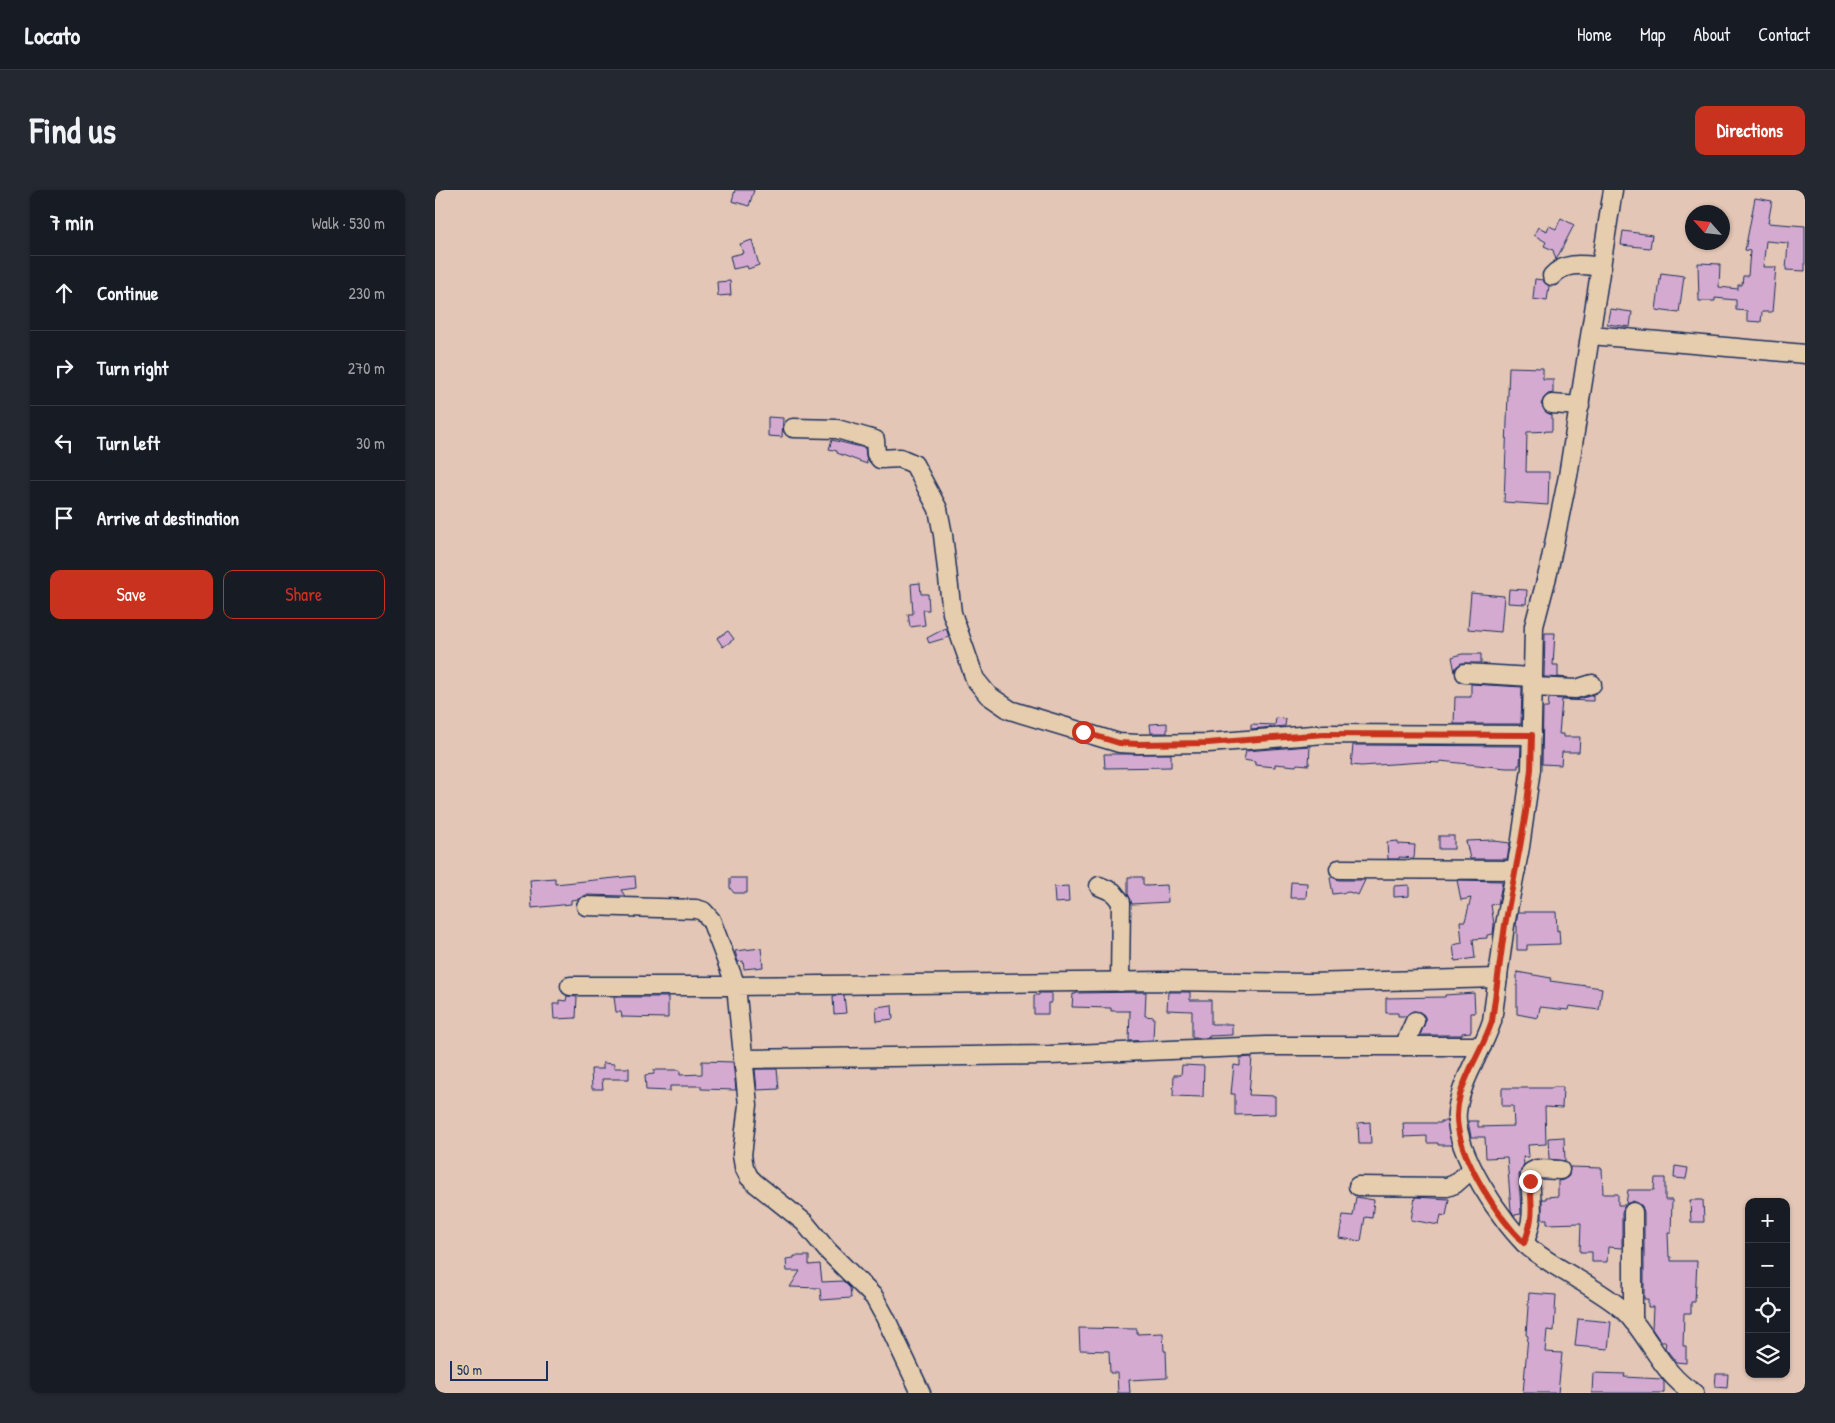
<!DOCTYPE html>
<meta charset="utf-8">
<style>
body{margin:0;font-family:"Patrick Hand",sans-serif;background:#242831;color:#f1f3f6}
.controls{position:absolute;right:15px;bottom:15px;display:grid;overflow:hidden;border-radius:10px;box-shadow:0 1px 4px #0004}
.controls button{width:45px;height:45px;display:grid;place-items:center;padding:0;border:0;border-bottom:1px solid #363941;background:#171b24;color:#f1f3f6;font:25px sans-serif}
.compass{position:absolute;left:1250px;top:15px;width:45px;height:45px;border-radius:50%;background:#171b24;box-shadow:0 1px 4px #0004;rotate:297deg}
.scale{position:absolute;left:15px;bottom:12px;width:98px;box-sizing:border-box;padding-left:5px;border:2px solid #1b2f5e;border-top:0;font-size:14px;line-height:18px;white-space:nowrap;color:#1b2f5e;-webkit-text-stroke:4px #e6cdae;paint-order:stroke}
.stop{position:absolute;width:15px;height:15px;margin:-11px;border:4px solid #c8321e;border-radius:50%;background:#fff}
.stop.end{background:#c8321e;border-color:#fff;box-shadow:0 1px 5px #0008}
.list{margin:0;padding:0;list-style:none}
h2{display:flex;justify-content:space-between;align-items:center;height:65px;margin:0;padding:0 20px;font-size:21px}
h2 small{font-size:16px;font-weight:400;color:#9ea1a6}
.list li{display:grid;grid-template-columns:32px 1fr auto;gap:15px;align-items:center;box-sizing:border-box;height:75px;padding:0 20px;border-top:1px solid #363941}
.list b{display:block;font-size:19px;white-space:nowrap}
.list em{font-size:16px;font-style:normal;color:#9ea1a6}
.actions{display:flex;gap:10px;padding:15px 20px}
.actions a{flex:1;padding:11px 0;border:1px solid #c8321e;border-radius:10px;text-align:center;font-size:18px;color:#c8321e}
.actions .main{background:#c8321e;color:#fff}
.icon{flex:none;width:28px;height:28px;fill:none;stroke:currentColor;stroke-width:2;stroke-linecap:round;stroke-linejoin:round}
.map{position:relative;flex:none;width:1370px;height:1203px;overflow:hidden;border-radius:10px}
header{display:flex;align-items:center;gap:30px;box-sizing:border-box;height:70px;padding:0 25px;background:#171b24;border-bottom:1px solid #363941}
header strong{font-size:24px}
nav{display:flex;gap:28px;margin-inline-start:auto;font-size:18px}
.intro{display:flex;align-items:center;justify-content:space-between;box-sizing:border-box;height:120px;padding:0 30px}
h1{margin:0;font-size:35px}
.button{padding:12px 22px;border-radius:10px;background:#c8321e;color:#fff;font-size:18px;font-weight:700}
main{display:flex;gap:30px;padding:0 30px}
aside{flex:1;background:#171b24;border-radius:10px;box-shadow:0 1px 4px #0004}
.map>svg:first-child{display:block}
</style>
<header>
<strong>Locato</strong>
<nav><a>Home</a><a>Map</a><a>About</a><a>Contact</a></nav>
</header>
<div class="intro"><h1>Find us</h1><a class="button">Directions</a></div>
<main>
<aside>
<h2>7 min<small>Walk · 530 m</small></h2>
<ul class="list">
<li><svg class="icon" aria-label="ahead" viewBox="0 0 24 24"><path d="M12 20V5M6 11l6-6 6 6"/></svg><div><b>Continue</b></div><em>230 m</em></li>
<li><svg class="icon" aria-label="right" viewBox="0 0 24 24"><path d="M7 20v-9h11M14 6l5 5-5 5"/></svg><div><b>Turn right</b></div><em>270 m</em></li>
<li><svg class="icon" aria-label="left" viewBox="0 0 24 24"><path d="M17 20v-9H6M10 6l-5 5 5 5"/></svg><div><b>Turn left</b></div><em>30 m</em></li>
<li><svg class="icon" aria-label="arrive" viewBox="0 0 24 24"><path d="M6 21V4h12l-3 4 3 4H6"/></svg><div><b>Arrive at destination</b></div></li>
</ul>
<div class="actions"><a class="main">Save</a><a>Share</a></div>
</aside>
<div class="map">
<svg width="1370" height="1203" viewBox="0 0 1370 1203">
<rect width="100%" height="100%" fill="#e3c6b5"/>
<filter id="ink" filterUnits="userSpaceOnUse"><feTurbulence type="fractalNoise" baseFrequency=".02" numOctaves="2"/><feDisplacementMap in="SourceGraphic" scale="10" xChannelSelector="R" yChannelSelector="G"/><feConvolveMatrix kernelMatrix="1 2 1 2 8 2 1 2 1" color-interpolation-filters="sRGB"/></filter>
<g filter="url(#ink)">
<g fill="#d5aad0" stroke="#1b2f5e">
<polygon points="300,0 319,0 314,16 297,11"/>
<polygon points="1320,8 1337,11 1333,33 1370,36 1370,81 1351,80 1353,53 1331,51 1328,77 1341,77 1337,122 1327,122 1326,132 1312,131 1312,121 1301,120 1301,110 1280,108 1280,111 1264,111 1263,73 1285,74 1284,97 1303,99 1303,95 1307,95 1308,86 1313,86 1315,61 1310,60"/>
<polygon points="1126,28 1139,35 1121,70 1118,60 1109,56 1111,52 1099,45 1103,37 1112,41 1114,36 1121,39"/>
<polygon points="1188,41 1217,45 1215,58 1186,55"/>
<polygon points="317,50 324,75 313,79 312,76 298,79 295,66 308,63 305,54"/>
<polygon points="1226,83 1249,86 1244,123 1221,120"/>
<polygon points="1100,89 1108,90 1114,96 1112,111 1098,109"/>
<polygon points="295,91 296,105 283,106 282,92"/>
<polygon points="1175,119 1197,122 1195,137 1172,134"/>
<polygon points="1074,177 1108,178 1108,189 1118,189 1118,203 1113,204 1109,208 1106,214 1111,222 1117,225 1117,241 1092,242 1091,282 1114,282 1113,315 1069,312"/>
<polygon points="333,227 348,228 347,247 333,246"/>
<polygon points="397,250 430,258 432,274 402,263 402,261 394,259"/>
<polygon points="485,393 486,404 493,404 494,420 488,420 490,435 475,437 473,424 478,424 476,394"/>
<polygon points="1074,399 1092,400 1091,414 1073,413"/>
<polygon points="1036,403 1069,406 1066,442 1033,439"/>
<polygon points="511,438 514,447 494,453 492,448"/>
<polygon points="293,441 299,449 288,457 282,448"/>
<polygon points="1110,443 1120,443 1118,475 1123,475 1123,487 1133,488 1109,487"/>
<polygon points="1027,464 1046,464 1046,473 1026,473 1021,477 1020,482 1017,467"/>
<polygon points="1036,494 1087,497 1086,534 1019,534 1020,507 1036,507"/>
<polygon points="1158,505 1158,511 1127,510 1124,544 1128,544 1128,547 1145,547 1144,562 1127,562 1126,575 1107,574 1108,518 1113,518 1114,508 1141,510"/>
<polygon points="841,528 851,529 850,536 816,539 816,534 840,535"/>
<polygon points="732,533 732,543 716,543 715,534"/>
<polygon points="918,555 1086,556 1085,575 1083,575 1083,578 1071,578 1005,571 1005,573 988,572 926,576 916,575"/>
<polygon points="875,556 874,575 862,574 861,576 840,574 840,577 820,575 820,572 809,570 811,561"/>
<polygon points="669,564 736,564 736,577 670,578"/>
<rect x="1004" y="646" width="15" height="13"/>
<polygon points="1059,650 1059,651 1075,653 1072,669 1035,669 1031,651"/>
<polygon points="963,651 963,654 980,655 979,668 964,667 964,669 953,669 952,652"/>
<polygon points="200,686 201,698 186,700 190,706 151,705 144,709 136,710 136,714 97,718 95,690 120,688 120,694"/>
<polygon points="693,687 708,687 708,694 712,696 732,695 733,712 697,714 693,704"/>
<polygon points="897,687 904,690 930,690 923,705 914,702 898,704 895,688"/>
<polygon points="295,688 312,688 312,703 299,703 295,698"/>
<polygon points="1022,690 1067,691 1067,694 1063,714 1056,715 1059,734 1058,744 1052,745 1052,748 1038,749 1040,768 1020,771 1018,755 1027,753 1025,731 1030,731 1036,708 1026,710"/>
<polygon points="856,692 872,693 871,708 855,708"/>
<polygon points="974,695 974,706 959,707 959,696"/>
<polygon points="633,696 634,712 620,713 619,697"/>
<polygon points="1083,722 1121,722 1122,741 1124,740 1125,754 1092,755 1092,760 1082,760 1082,736 1081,736"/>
<polygon points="326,758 328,777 309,779 308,771 303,772 300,761"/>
<polygon points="1082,782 1116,788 1115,791 1167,798 1164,820 1134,816 1133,820 1105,817 1103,828 1082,824"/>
<polygon points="711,802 710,826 719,827 718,850 694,851 695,821 676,821 676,818 637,817 638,804 641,804 641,803"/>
<polygon points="733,802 755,802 755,810 776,810 776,834 797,834 797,845 774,846 774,848 757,848 757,821 732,820"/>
<polygon points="604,803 616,803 616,813 613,813 613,824 599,824 599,805 604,805"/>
<polygon points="1039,803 1040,823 1036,823 1036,842 1027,843 1027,845 985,845 991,830 989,825 985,822 978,821 971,826 963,826 963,823 951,823 951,808 1010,807 1010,805"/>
<polygon points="409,805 411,823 399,824 398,806"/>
<polygon points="132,806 142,807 141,828 119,829 118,814 124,814 124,810 131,811"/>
<polygon points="179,807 233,807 233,828 187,827 186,822 181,822"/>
<polygon points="457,815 458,829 442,831 441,817"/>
<polygon points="817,867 814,905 840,906 840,924 800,925 800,904 796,904 799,875 805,876 805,868"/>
<polygon points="267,871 298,872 301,900 266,899 266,896 235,896 235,901 211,900 210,885 219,884 219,880 245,880 245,885 267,884"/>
<polygon points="168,873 179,874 179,878 194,878 194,889 167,889 168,899 157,899 156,879 168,879"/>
<polygon points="747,875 769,876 768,907 738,906 739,885 746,885"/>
<polygon points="320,879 342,879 344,899 322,900"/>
<polygon points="1118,897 1128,897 1127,918 1110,917 1111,954 1093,955 1094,967 1088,967 1089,974 1084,985 1086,1024 1079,1025 1076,1020 1072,967 1051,968 1050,947 1036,947 1033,931 1043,931 1043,937 1079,936 1078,916 1067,916 1067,898 1118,898"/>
<polygon points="1006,931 1012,931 1017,955 1003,955 1003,953 992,953 992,946 969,947 968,933 1006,933"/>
<polygon points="935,932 936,954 924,954 923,933"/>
<polygon points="1129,947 1130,971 1114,969 1113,948"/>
<polygon points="1240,976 1253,978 1251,989 1239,988"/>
<polygon points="1135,977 1167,978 1168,1004 1183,1004 1183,1015 1190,1015 1187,1022 1187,1058 1173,1057 1172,1072 1157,1072 1157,1062 1145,1062 1146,1033 1112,1034 1112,1029 1107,1029 1107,1009 1111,1009 1111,1007 1123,1006 1123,991 1129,990 1134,986"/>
<polygon points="1220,988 1230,988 1230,1010 1237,1010 1236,1043 1233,1043 1234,1067 1236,1067 1236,1071 1262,1071 1260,1112 1256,1112 1256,1123 1249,1123 1248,1156 1251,1156 1251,1173 1241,1172 1230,1158 1231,1152 1226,1152 1217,1139 1218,1117 1213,1117 1213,1109 1209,1109 1209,1022 1207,1016 1203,1013 1198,1011 1191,1014 1193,1000 1219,1000"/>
<polygon points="921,1007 939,1010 937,1028 930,1027 926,1051 904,1048 908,1025 918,1026"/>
<polygon points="980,1007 1014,1009 1011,1026 1006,1025 1004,1035 976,1030"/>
<polygon points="1255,1010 1268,1010 1269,1032 1256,1032"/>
<polygon points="359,1066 374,1066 374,1075 385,1074 387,1092 408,1091 415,1098 416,1108 386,1110 385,1098 355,1097 365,1081 352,1081 351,1069 359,1068"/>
<polygon points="1094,1103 1121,1105 1119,1141 1112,1140 1110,1162 1127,1163 1123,1203 1088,1203 1093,1146 1091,1145"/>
<polygon points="1143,1129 1176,1132 1173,1159 1140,1156"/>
<polygon points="644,1138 702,1139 702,1144 728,1143 729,1161 731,1161 732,1188 694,1190 695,1203 683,1203 682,1183 675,1183 674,1161 645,1160"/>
<polygon points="1158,1183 1190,1184 1189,1187 1227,1189 1229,1192 1229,1203 1157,1203"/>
<polygon points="1281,1184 1293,1184 1292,1198 1280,1197"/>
</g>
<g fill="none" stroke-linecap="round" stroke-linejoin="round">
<defs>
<g id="minor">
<path d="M1178,0L1133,286L1113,383L1099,436L1096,579L1085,657L1070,735L1057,831C1047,862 1026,889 1022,922C1018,960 1068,1036 1096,1059C1123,1080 1155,1094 1182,1115C1213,1139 1224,1183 1259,1203"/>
<path d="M1117,86C1130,71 1149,75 1167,77"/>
<polyline points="1156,145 1370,164"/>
<polyline points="1117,214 1145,216"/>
<polyline points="358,238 402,239 440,250 441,264 445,269 465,268 479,274 503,319 508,345 517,423 540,489 553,505 575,520 684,553 703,554 773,553 890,544 1097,545"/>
<polyline points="1030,483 1098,487"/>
<polyline points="1098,497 1141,499 1157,494"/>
<polyline points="904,679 1081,680"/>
<polyline points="664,696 678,702 686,712 685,792"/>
<polyline points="135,796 301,796 276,730 268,721 261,719 151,716"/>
<polyline points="969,856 980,831"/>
<polyline points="308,869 615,865 831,856 1047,856"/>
<polyline points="923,996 1012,997 1020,994 1037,979"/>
<path d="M1089,1053C1101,1025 1096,1014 1095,985L1096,982L1102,979L1125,980"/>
<polyline points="1198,1131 1198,1022"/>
<polyline points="486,1203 450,1127 439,1107 392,1060 369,1032 320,993 314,987 309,977 307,965 313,915 301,796 729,791 874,793 1063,788"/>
</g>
</defs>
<use href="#minor" stroke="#1b2f5e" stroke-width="21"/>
<use href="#minor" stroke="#e6cdae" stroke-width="18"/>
</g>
</g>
<g fill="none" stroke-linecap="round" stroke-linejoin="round" filter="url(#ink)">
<path stroke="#c8321e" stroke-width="6" d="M648,542L684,553L703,554L773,553L890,544L1097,545L1096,579L1091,622L1085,657L1070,735L1057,831C1049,856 1033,878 1025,905C1022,916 1021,927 1023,938C1028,973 1064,1029 1089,1053C1099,1029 1097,1017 1095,991"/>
</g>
</svg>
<div class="controls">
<button>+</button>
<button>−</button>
<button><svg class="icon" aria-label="locate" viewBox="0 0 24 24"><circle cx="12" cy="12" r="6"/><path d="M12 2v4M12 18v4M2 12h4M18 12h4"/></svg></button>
<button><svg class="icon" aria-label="layers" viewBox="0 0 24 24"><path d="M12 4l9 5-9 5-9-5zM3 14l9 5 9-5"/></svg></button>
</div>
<svg class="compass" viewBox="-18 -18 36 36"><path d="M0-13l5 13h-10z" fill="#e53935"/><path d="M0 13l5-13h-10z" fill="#9ea1a6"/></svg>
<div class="scale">50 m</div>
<div class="stop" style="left:648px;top:542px"></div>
<div class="stop end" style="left:1095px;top:991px"></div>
</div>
</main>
